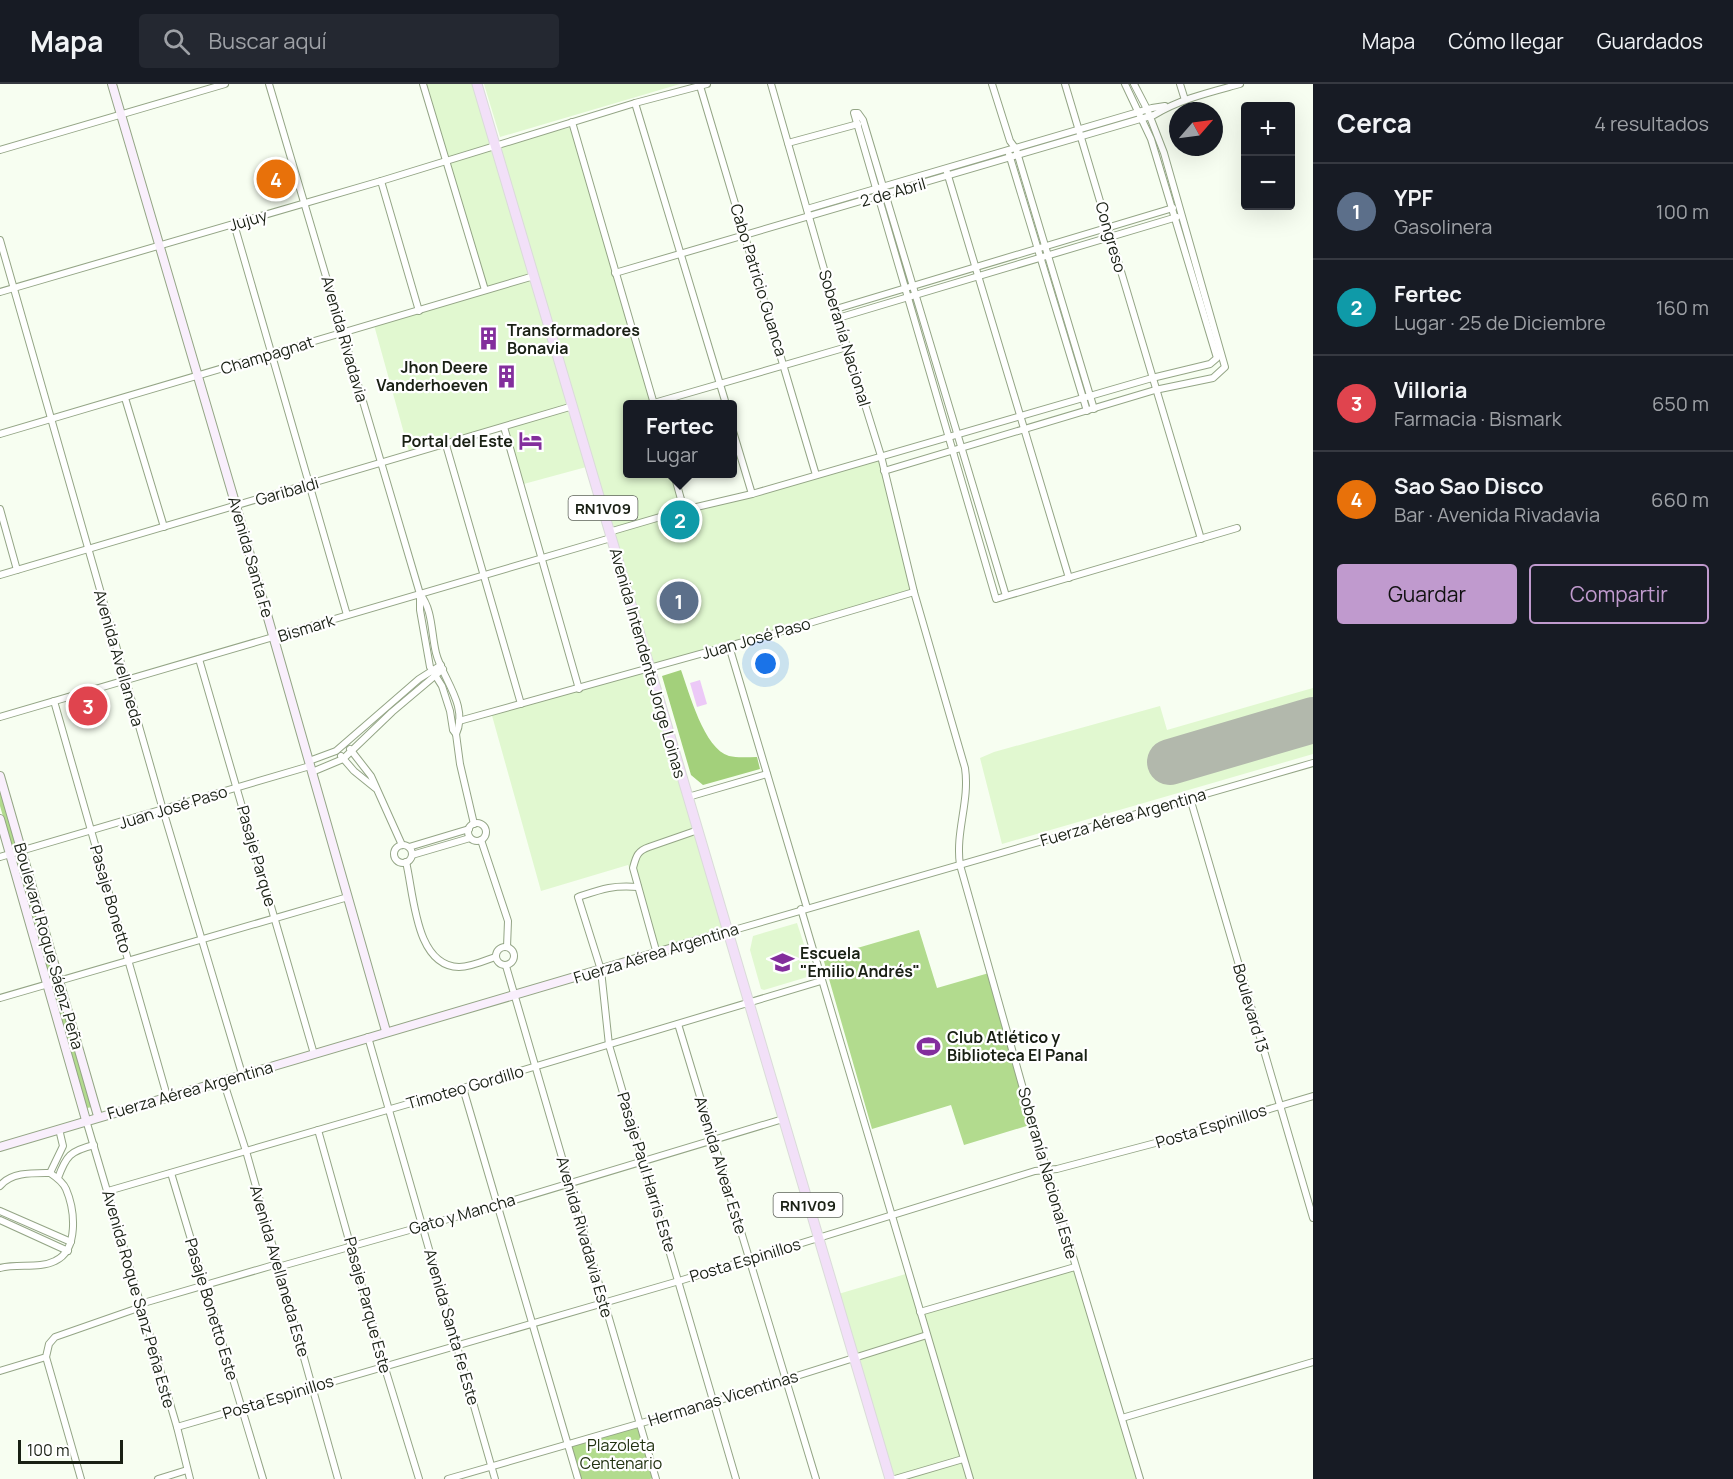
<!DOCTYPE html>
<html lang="es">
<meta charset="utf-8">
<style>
body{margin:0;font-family:Manrope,sans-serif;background:#242831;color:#f1f3f6}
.controls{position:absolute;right:18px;top:18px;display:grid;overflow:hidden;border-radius:6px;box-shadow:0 6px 24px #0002}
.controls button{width:54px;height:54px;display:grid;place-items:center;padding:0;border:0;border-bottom:2px solid #363941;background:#171b24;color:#f1f3f6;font:30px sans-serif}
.compass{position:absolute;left:1169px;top:18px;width:54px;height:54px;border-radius:50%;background:#171b24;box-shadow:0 6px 24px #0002;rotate:62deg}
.scale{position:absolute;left:18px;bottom:15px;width:105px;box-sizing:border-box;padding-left:6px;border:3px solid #192014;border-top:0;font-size:16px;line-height:21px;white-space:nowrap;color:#192014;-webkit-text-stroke:4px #fff;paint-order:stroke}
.you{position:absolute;left:766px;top:580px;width:21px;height:21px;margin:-15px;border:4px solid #fff;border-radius:50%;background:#1a73e8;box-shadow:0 0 0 9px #1a73e833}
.badge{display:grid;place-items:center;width:39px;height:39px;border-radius:50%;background:#c09ace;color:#fff;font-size:20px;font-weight:700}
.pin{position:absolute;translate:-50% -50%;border:3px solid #fff;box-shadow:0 2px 6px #0006}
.popup{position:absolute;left:623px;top:316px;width:114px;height:78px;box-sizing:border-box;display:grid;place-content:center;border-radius:6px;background:#171b24;filter:drop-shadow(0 2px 4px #0005);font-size:20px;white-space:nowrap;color:#9ea1a6}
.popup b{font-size:22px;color:#f1f3f6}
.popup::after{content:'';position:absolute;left:50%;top:100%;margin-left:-12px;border:12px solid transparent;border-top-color:#171b24}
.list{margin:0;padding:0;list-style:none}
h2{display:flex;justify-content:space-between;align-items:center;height:78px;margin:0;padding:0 24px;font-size:26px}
h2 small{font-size:20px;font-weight:400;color:#9ea1a6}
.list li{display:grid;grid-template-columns:39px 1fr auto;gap:18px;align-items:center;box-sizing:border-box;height:96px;padding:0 24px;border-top:2px solid #363941}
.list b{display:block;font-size:22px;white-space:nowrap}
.list p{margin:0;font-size:20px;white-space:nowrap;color:#9ea1a6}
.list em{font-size:20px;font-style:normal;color:#9ea1a6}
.actions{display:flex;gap:12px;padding:18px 24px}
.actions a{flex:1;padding:14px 0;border:2px solid #c09ace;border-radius:6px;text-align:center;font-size:21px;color:#c09ace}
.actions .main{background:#c09ace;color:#111}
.icon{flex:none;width:33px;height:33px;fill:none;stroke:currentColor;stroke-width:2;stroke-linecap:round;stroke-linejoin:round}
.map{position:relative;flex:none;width:1313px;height:1395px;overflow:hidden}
header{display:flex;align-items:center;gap:36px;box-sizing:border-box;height:84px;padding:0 30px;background:#171b24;border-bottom:2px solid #363941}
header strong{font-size:28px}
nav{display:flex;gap:33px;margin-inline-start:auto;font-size:21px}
.search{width:420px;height:54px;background:#242831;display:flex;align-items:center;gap:15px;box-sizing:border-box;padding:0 21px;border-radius:6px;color:#9ea1a6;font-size:22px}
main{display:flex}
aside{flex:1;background:#171b24}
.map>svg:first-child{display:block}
</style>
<header>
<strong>Mapa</strong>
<div class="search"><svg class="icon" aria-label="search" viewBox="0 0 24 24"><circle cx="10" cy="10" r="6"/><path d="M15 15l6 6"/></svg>Buscar aquí</div>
<nav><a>Mapa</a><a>Cómo llegar</a><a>Guardados</a></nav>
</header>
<main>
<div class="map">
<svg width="1313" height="1395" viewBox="0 0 1313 1395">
<rect width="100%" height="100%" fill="#f7fef1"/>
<g fill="#e1f8d0">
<polygon points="423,0 477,0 496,62 572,43 654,320 628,320 628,390 674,390 684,425 881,372 914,508 649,585 727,848 657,870 638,803 628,781 541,807 491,628 648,584 590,382 520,401 504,343 410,371 374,241 485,206"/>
<polygon points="484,0 680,0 500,53"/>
<polygon points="1313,604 1313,670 1002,760 980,674 994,668 1160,622 1167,646"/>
<polygon points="797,839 814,891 764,906 761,905 750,866 753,852"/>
<polygon points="1075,1183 1140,1395 890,1395 835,1211 909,1189 920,1227"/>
</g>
<g fill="#b2db8e">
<polygon points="0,703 92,1023 87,1024 0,722"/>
<polygon points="919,846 937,904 989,889 1033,1040 964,1061 951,1021 872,1045 823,874"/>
<polygon points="640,1339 656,1393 650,1395 578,1395 567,1361"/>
</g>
<path fill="#a3d07b" d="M681,586C689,608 704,665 729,672C737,674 748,673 757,673L760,685L703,701L691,691L662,592Z"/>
<polygon fill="#ecc9f7" points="700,596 707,620 697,623 690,599"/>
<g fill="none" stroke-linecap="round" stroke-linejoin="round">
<polyline stroke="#b2b8ac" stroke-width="46" points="1170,678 1313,636"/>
<defs>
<g id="street">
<polyline points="269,0 420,510 420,526 430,583 442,602 450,627 453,646 456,650 460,680 474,740"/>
<polyline points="423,0 485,206"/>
<path d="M771,0L838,234L881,372L914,508L965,684C970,717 955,748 960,781L1033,1040L1140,1395"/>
<polyline points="992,0 1010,57 1016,65 1094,325"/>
<polyline points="1065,0 1201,455"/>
<polyline points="1180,0 1185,16"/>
<polyline points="700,2 816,391"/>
<polyline points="635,19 726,320"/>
<polyline points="572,38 654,320"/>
<polyline points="788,59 858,40"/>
<polyline points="0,66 225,0"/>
<polyline points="1009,70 1087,327"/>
<polyline points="946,85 1069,494"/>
<polyline points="381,97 419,227"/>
<polyline points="807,125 1152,24 1165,22"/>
<polyline points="234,140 347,531"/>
<polyline points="0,156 163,726 242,990 238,992"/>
<path d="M615,189L1154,31C1180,15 1211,8 1240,0"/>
<polyline points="0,208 381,97 635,19 707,0"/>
<polyline points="836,225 1173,124"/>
<polyline points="838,234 1177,133"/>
<polyline points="125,314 164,443"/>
<polyline points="654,319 847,263"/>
<polyline points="504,343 579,605"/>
<polyline points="732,344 752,410"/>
<polyline points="0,350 534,192"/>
<polyline points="446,361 521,620"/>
<polyline points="884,387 1155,306 1213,294 1225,283 1164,69 1147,25 1134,0"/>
<polyline points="674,390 684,426"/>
<polyline points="0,425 17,486"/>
<polyline points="609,448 684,426 752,410 1152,294 1210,280 1217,274 1151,55 1125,0"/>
<polyline points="0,491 573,322"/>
<path d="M420,510C433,526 431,549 436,569C442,594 469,622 456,650"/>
<polyline points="1006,512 863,36 858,29 854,29 996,515 1006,512 1237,444"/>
<polyline points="729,562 807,824"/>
<polyline points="199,575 314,970"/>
<polyline points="54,617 167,1012"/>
<polyline points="0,633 611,454"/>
<polyline points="459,637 779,548 914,508"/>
<polyline points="350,665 371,692 402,761"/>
<polyline points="341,672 354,687 375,704"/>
<polyline points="309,677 336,667 419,595 441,581"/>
<polyline points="312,688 343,675 392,628 443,585"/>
<polyline points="688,713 767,690"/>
<polyline points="1190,714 1313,1134"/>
<circle cx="477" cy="748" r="9"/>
<polyline points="481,756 508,837 507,863"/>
<circle cx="403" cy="770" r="9"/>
<polyline points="409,763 469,745"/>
<polyline points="412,771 470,754"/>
<polyline points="0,773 310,682"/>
<path d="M406,778C414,810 415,882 459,883C471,883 484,877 495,873"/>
<path d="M638,803C612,801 602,805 578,813L601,886L609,961L736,1395"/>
<polyline points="801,825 970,1395"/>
<polyline points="727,848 1313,679"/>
<circle cx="505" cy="872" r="9"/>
<path d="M657,870L633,784C636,773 637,767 649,763L698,746"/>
<polyline points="506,882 656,1395"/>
<polyline points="0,914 348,813"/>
<polyline points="678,940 816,1395"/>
<polyline points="368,953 495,1395"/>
<polyline points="228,996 224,999 246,1067 338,1395"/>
<polyline points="463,1004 578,1395"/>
<polyline points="86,1036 177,1343 190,1395"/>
<polyline points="318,1046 384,1281 419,1395"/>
<polyline points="50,1089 63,1062 59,1045"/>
<polyline points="171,1089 263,1395"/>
<path d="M58,1094C66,1072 70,1067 94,1061"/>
<path d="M0,1102C11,1088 33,1089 50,1089C56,1093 63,1098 66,1105C75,1126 79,1166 55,1177C39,1185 17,1179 0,1184"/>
<polyline points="108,1107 463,1004 821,897"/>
<polyline points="0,1127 71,1158"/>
<polyline points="0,1136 68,1167"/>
<polyline points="140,1220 274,1181 278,1183 498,1121 783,1035"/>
<polyline points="920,1228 1075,1183"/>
<polyline points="46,1273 81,1395"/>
<polyline points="0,1287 46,1273 49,1260 55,1253 141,1223"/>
<polyline points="1122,1334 1313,1278"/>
<polyline points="177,1343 679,1197 1035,1087 1057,1085 1163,1057 1313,1012"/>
<polyline points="158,1395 187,1386"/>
<polyline points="448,1395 714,1318 927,1251"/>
<polyline points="895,1395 963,1375"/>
</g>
<g id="secondary">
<polyline points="112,0 236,422 386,947"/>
<polyline points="0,692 98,1032"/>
<polyline points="0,735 86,1036"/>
<polyline points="0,1063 727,848"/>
</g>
<polyline id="primary" points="477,0 890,1395"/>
</defs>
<use href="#street" stroke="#94a586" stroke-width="8"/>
<use href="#secondary" stroke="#94a586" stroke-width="10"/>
<use href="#primary" stroke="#dadbd9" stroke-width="11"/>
<use href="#street" stroke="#fff" stroke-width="6"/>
<use href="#secondary" stroke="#f9effc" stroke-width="8"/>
<use href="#primary" stroke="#f2e0f8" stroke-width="9"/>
</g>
<defs>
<symbol id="building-bare" viewBox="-9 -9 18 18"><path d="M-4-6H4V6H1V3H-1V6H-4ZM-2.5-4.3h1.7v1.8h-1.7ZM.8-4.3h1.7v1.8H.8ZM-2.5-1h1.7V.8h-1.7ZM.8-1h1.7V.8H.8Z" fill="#832e9c" stroke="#fff" stroke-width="2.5" paint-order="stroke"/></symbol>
<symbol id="hotel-bare" viewBox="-9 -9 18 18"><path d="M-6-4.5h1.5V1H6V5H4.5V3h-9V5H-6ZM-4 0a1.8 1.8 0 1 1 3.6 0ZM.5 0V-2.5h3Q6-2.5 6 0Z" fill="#832e9c" stroke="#fff" stroke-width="2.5" paint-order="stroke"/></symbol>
<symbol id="school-bare" viewBox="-9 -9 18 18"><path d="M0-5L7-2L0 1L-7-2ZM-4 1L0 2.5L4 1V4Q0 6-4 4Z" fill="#832e9c" stroke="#fff" stroke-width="2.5" paint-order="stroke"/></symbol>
<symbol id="stadium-bare" viewBox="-9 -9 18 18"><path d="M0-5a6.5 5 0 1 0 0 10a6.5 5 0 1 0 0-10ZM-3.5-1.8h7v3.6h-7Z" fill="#832e9c" stroke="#fff" stroke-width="2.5" paint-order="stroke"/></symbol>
</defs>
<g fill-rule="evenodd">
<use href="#building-bare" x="472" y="238" width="33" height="33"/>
<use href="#building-bare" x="490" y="276" width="33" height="33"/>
<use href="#hotel-bare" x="514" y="340" width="33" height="33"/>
<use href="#school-bare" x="766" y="862" width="33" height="33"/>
<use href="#stadium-bare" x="912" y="946" width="33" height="33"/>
</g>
<g text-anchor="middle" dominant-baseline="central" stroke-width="4.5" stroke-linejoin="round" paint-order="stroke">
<g fill="#fff" stroke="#5e635a" stroke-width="1.5">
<rect x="568.5" y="412" width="69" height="24" rx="4.5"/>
<rect x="773.5" y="1109" width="69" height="24" rx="4.5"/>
</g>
<g font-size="15" font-weight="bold" fill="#192014">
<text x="603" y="424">RN1V09</text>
<text x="808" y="1121">RN1V09</text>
</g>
<g font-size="16" fill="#192014" stroke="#fff">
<text transform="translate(893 108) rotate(-16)">2 de Abril</text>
<text transform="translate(248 136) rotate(-16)">Jujuy</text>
<text transform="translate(1111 153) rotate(74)">Congreso</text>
<text transform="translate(759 196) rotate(73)">Cabo Patricio Guanca</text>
<text transform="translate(845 254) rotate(73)">Soberanía Nacional</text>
<text transform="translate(345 255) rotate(74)">Avenida Rivadavia</text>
<text transform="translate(267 271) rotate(-17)">Champagnat</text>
<text transform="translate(287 407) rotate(-16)">Garibaldi</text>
<text transform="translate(251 473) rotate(74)">Avenida Santa Fe</text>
<text transform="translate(306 544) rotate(-17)">Bismark</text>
<text transform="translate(756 554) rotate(-16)">Juan José Paso</text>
<text transform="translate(119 574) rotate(74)">Avenida Avellaneda</text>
<text transform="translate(648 579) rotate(74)">Avenida Intendente Jorge Loinas</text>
<text transform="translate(173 723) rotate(-17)">Juan José Paso</text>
<text transform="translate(1123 733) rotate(-16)">Fuerza Aérea Argentina</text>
<text transform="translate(257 772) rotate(74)">Pasaje Parque</text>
<text transform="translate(111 815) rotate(74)">Pasaje Bonetto</text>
<text transform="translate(49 862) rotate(74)">Boulevard Roque Sáenz Peña</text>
<text transform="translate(656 869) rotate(-17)">Fuerza Aérea Argentina</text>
<text transform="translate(1251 924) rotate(74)">Boulevard 13</text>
<text transform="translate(465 1003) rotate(-16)">Timoteo Gordillo</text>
<text transform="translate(190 1006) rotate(-16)">Fuerza Aérea Argentina</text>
<text transform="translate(1211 1042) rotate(-17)">Posta Espinillos</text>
<text transform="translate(721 1081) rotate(73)">Avenida Alvear Este</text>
<text transform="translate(647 1088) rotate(73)">Pasaje Paul Harris Este</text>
<text transform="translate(1048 1089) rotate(74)">Soberanía Nacional Este</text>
<text transform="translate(462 1130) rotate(-16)">Gato y Mancha</text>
<text transform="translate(585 1153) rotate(74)">Avenida Rivadavia Este</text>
<text transform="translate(745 1176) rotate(-17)">Posta Espinillos</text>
<text transform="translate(280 1187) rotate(74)">Avenida Avellaneda Este</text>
<text transform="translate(139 1215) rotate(74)">Avenida Roque Sanz Peña Este</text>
<text transform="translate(368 1221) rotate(75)">Pasaje Parque Este</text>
<text transform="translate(212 1225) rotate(73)">Pasaje Bonetto Este</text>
<text transform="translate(452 1243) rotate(74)">Avenida Santa Fe Este</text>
<text transform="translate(278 1313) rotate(-17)">Posta Espinillos</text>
<text transform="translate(723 1314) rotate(-17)">Hermanas Vicentinas</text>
</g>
<g font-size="16" font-weight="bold" fill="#192014" stroke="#fff" text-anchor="start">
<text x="507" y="246">Transformadores<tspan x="507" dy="18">Bonavia</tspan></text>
<text x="488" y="283" text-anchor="end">Jhon Deere<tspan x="488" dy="18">Vanderhoeven</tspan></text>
<text x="513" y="357" text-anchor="end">Portal del Este</text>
<text x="800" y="869">Escuela<tspan x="800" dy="18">"Emilio Andrés"</tspan></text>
<text x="947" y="953">Club Atlético y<tspan x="947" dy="18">Biblioteca El Panal</tspan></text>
</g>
<g font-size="16" fill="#213210" stroke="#fff">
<text x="621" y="1361">Plazoleta<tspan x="621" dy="18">Centenario</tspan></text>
</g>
</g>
</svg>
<div class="controls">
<button>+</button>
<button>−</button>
</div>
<svg class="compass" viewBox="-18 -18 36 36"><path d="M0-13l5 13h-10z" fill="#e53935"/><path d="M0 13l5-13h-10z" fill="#9ea1a6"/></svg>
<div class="scale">100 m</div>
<div class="you"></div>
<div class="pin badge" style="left:679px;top:517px;background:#5c6f8a">1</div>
<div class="pin badge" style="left:680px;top:436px;background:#0f9aa8">2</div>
<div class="popup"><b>Fertec</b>Lugar</div>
<div class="pin badge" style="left:88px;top:622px;background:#e0444e">3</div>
<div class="pin badge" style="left:276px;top:95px;background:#e8710a">4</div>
</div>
<aside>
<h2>Cerca<small>4 resultados</small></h2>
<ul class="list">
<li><span class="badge" style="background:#5c6f8a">1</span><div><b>YPF</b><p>Gasolinera</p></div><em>100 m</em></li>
<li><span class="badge" style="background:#0f9aa8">2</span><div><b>Fertec</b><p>Lugar · 25 de Diciembre</p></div><em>160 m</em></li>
<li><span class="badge" style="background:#e0444e">3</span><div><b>Villoria</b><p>Farmacia · Bismark</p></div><em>650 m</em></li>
<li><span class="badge" style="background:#e8710a">4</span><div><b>Sao Sao Disco</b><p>Bar · Avenida Rivadavia</p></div><em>660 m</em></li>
</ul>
<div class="actions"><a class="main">Guardar</a><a>Compartir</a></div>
</aside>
</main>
